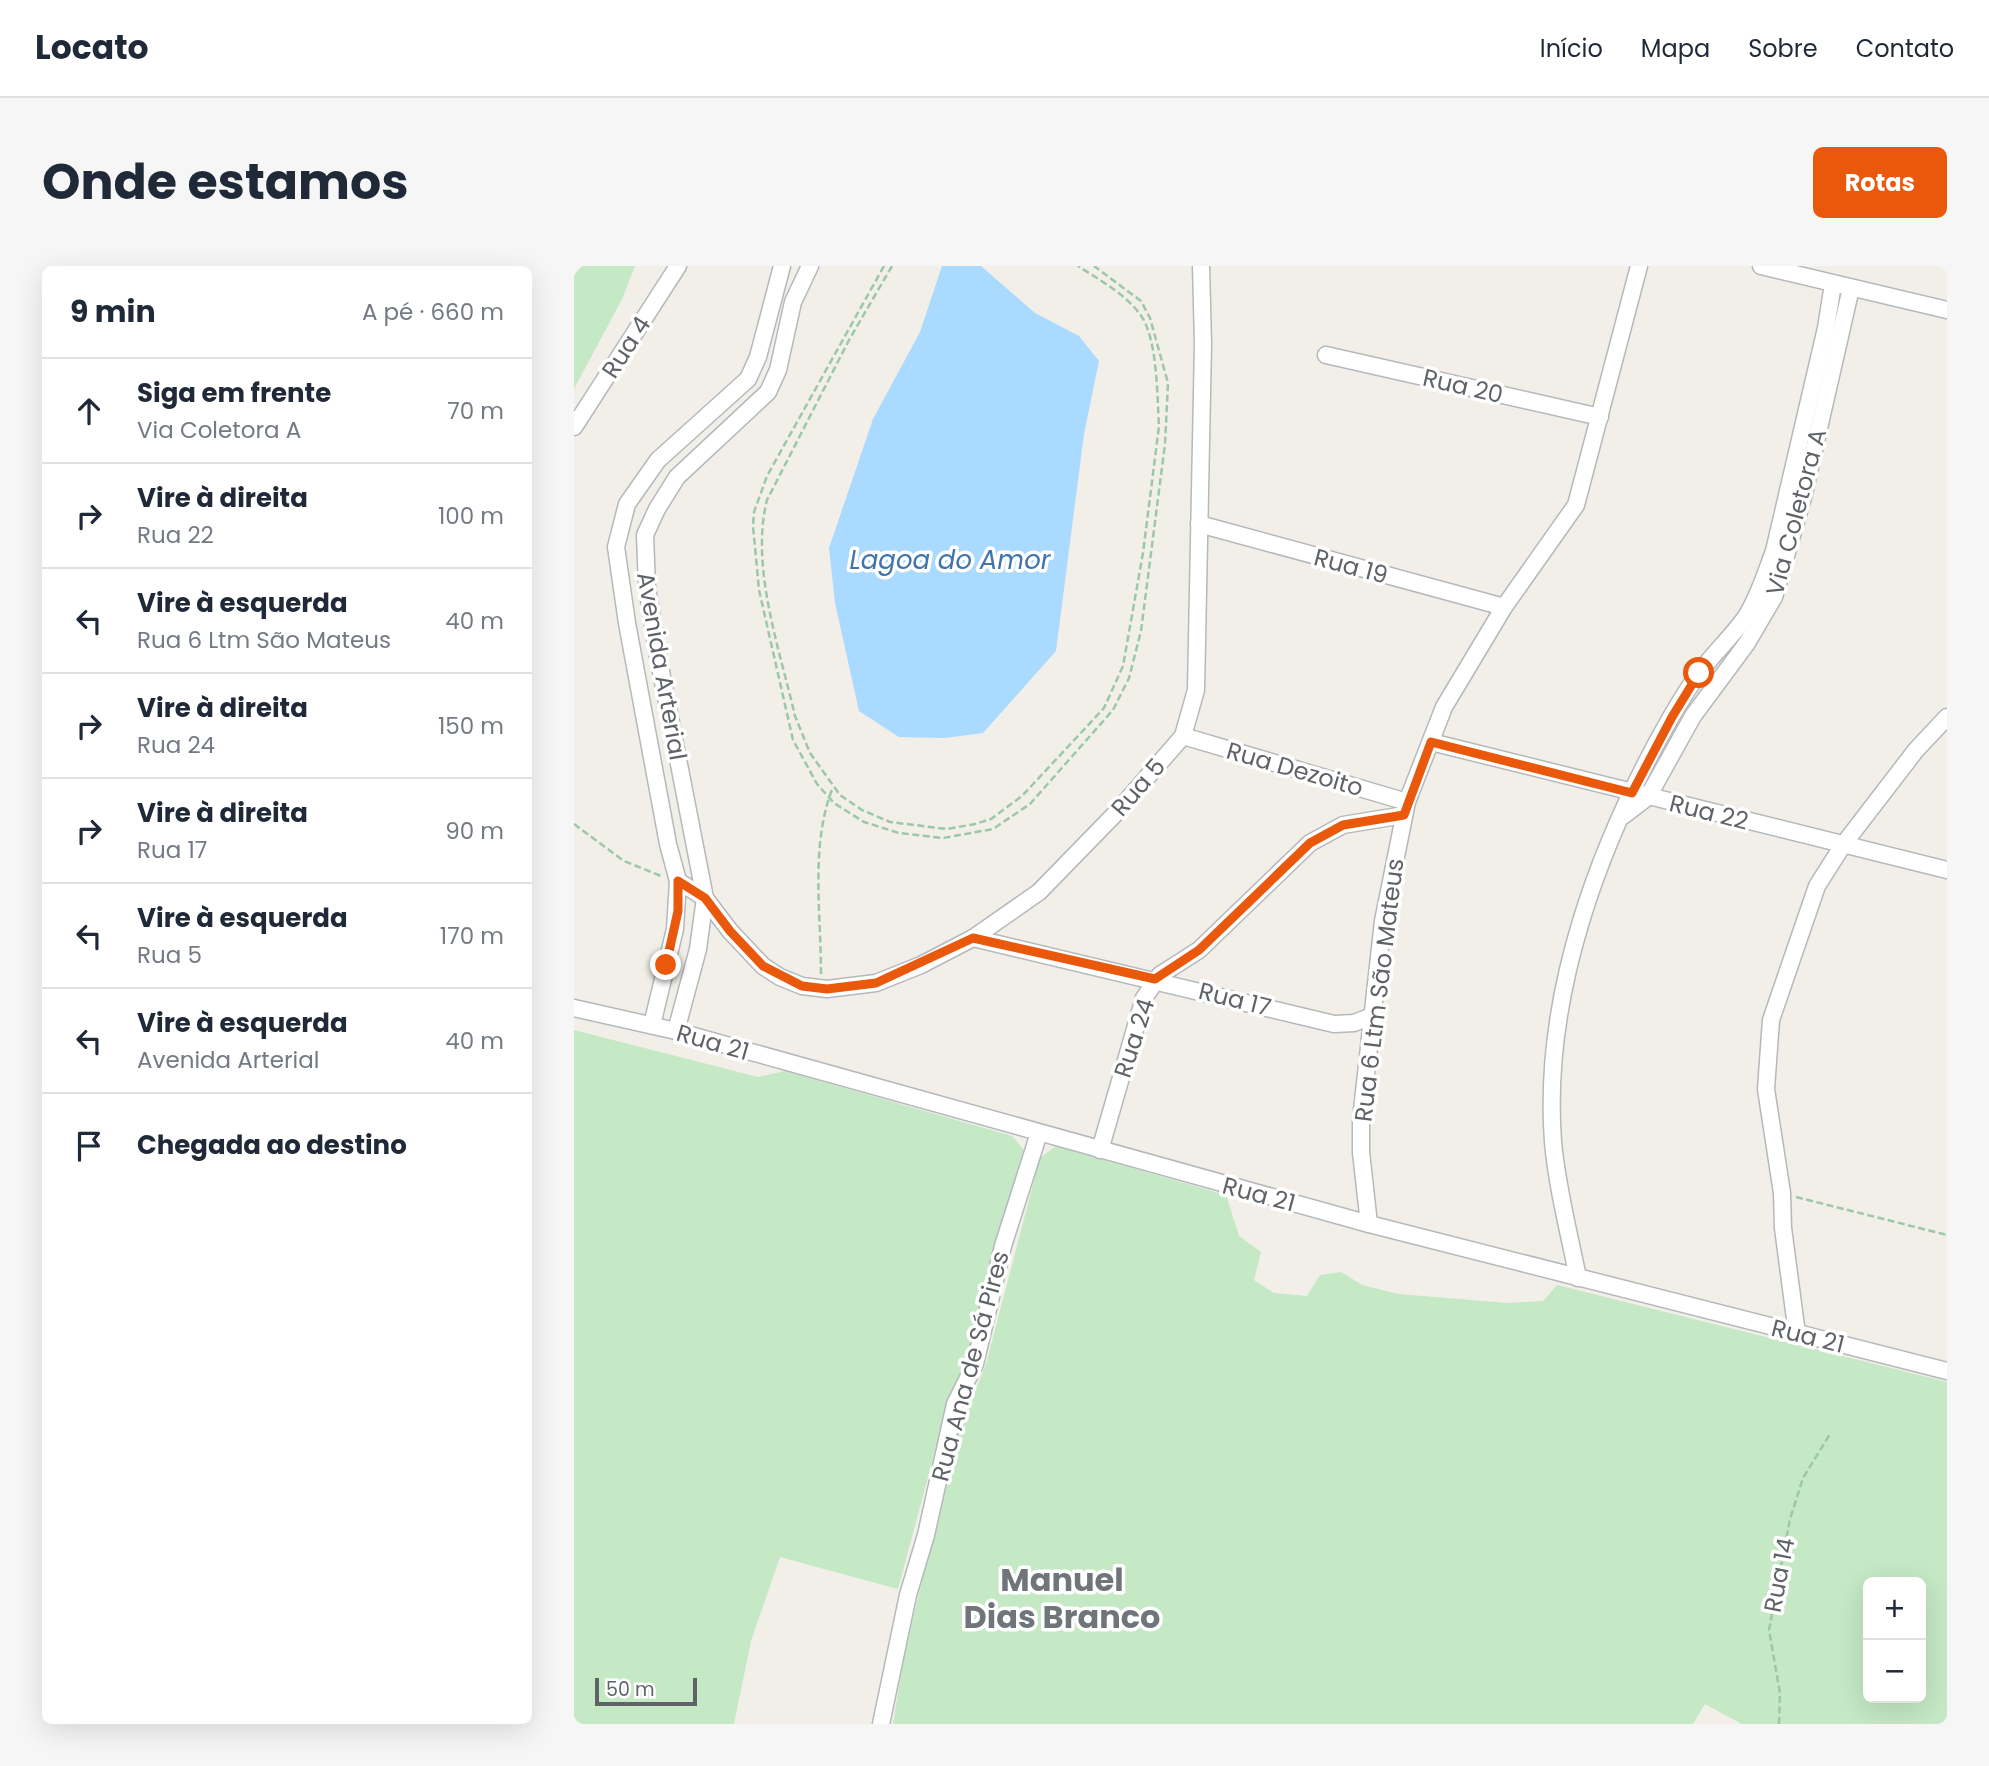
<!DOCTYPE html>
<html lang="pt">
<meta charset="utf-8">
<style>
body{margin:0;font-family:Poppins,sans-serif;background:#f6f6f7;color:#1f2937}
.controls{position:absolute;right:21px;bottom:21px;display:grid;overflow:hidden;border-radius:10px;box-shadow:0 7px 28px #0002}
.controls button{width:63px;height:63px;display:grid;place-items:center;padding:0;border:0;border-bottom:2px solid #e0e1e3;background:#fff;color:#1f2937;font:35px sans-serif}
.scale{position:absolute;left:21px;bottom:18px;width:102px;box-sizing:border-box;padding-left:7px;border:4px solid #5f6368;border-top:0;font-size:19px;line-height:24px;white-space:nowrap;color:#5f6368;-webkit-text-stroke:5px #fff;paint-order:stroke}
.stop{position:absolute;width:21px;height:21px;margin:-16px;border:5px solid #ea580c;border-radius:50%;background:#fff}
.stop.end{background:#ea580c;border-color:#fff;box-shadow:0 2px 7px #0008}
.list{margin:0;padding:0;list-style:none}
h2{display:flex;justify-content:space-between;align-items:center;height:91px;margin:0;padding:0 28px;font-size:30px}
h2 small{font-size:23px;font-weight:400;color:#747a83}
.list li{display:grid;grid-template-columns:46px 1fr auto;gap:21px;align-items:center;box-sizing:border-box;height:105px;padding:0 28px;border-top:2px solid #e0e1e3}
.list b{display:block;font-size:26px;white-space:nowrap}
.list p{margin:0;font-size:23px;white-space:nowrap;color:#747a83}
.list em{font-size:23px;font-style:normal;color:#747a83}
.icon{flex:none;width:38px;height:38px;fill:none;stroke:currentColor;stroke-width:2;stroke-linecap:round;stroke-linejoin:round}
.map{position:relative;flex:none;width:1373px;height:1458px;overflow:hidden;border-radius:10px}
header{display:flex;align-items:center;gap:42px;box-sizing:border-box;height:98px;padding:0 35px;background:#fff;border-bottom:2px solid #e0e1e3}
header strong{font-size:33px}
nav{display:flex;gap:38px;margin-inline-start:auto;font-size:24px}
.intro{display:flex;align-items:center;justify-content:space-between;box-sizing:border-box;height:168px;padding:0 42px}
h1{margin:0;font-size:49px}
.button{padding:18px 32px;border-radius:10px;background:#ea580c;color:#fff;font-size:24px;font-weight:700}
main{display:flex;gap:42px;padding:0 42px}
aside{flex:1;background:#fff;border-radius:10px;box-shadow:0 7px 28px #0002}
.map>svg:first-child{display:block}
</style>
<header>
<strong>Locato</strong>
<nav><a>Início</a><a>Mapa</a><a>Sobre</a><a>Contato</a></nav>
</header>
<div class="intro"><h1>Onde estamos</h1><a class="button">Rotas</a></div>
<main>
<aside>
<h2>9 min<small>A pé · 660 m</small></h2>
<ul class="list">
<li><svg class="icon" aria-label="ahead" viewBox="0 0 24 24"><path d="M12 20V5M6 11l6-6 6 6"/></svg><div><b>Siga em frente</b><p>Via Coletora A</p></div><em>70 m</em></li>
<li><svg class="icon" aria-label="right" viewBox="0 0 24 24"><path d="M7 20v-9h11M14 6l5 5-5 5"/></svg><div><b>Vire à direita</b><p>Rua 22</p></div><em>100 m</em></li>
<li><svg class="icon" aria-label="left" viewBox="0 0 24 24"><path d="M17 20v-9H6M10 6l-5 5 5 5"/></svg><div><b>Vire à esquerda</b><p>Rua 6 Ltm São Mateus</p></div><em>40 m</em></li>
<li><svg class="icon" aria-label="right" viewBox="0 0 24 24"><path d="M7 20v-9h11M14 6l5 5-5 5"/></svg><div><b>Vire à direita</b><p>Rua 24</p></div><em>150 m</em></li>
<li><svg class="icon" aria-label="right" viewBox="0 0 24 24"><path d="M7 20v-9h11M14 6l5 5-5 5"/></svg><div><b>Vire à direita</b><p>Rua 17</p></div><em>90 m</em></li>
<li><svg class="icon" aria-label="left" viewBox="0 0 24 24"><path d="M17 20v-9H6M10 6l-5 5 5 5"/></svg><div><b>Vire à esquerda</b><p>Rua 5</p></div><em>170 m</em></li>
<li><svg class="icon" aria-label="left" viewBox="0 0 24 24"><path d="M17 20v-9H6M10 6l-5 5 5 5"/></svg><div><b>Vire à esquerda</b><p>Avenida Arterial</p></div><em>40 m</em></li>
<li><svg class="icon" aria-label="arrive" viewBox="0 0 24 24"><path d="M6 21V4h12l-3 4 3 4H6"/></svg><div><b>Chegada ao destino</b></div></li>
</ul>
</aside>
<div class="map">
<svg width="1373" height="1458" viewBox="0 0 1373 1458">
<rect width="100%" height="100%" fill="#f1efe8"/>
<g fill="#c5e8c5" fill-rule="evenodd">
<polygon points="8,0 61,0 48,33 0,123 0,10"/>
<polygon points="0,764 184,811 211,805 438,870 450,884 393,1098 377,1125 324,1323 206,1291 177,1375 160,1458 0,1458"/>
<path d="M482,880L652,929L665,970L687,986L680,1014L700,1027L733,1030L746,1009L767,1006L788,1019L824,1028L934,1037L969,1035L983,1019L1373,1116V1458H1168L1131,1438L1119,1458H319L330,1390L383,1169L412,1098L466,892ZM1294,1316H1347V1432H1294Z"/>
</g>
<polygon fill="#aadaff" points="368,0 407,0 461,47 505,70 525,95 510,168 482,385 409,467 371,472 325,471 285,445 261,337 255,282 299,153 346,66"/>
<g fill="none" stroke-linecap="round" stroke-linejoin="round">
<defs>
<g id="street">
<polyline points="1187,0 1373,44"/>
<polyline points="752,89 1026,151"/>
<polyline points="0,161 104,0"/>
<polyline points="625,258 930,341"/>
<polyline points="609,470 833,536"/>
<polyline points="857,476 1373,604"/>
<polyline points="1049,550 1074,531 1119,450 1173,377 1200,331 1230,228 1277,22"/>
<polyline points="104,615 131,632 156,665 189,700 206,711 228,720 253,723 302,717 347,699 399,672 465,626 541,548 609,470 622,424 629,77 627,0"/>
<polyline points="399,672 760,758 780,757 798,750"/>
<polyline points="0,742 102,765 795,958 1373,1105"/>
<polyline points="78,759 101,663 104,615 94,578 53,357 42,281 53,238 84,194 174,113 184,91 208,0"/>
<polyline points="102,765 124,683 131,632 83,385 73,321 71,269 83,243 103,211 194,126 204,104 219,36 236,0"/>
<polyline points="526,884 570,732 586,709 625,684 736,577 769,559 830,549"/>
<polyline points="795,958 787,886 787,853 809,655 833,536 870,441 930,341 1002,239 1065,0"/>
<path d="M1004,1012C995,967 983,921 979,876C968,729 1025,577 1097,451C1106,436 1115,420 1126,406C1140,386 1160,369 1173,349C1185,329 1192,306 1200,285L1252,62L1259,18"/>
<polyline points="1223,1068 1209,962 1208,927 1192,823 1197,754 1243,620 1269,579 1342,484 1373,451"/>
<polyline points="307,1458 334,1329 352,1269 381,1138 401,1098 429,980 465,867"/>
</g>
</defs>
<use href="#street" stroke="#b5b8bc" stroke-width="19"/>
<g stroke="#9cc7a9" stroke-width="2.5" stroke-dasharray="7 3.5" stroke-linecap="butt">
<polyline points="310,0 193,210 180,246 179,260 185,324 219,474 243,518 260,537 290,556 325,567 369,572 419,563 456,538 539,444 555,412 567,365 591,178 594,117 576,52 567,35 520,0"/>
<path d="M318,0L275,74L193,234C176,301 206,384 221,450L236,487L266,529L288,544L316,556L373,563L401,558L417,553L448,530L530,442L549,400L569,287L585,160C583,131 584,70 565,47C551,28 524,13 504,0"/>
<polyline points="0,558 50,595 87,610"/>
<path d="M247,708C247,646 236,579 259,521"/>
<polyline points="1222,931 1373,969"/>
<polyline points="1205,1458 1206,1427 1195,1364 1216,1253 1229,1212 1256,1168"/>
</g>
<use href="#street" stroke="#fff" stroke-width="16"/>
</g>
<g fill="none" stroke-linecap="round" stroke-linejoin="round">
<polyline stroke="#ea580c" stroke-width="9" points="92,699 104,645 104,615 131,632 156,665 189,700 228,720 253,723 302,717 399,672 581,713 625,684 736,577 769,559 830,549 857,476 1058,527 1098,451 1125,407"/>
</g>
<g text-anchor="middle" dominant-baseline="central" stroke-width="7" stroke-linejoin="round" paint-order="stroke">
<g font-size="24" fill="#5f6368" stroke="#fff">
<text transform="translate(52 81) rotate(-57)">Rua 4</text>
<text transform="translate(889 120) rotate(13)">Rua 20</text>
<text transform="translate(1222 246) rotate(-75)">Via Coletora A</text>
<text transform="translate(777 300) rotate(15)">Rua 19</text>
<text transform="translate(88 400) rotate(80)">Avenida Arterial</text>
<text transform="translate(721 503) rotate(16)">Rua Dezoito</text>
<text transform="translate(564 521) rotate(-49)">Rua 5</text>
<text transform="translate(1135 546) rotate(14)">Rua 22</text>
<text transform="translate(805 724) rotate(-83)">Rua 6 Ltm São Mateus</text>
<text transform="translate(661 733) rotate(14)">Rua 17</text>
<text transform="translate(560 772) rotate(-72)">Rua 24</text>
<text transform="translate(139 776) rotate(16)">Rua 21</text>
<text transform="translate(685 928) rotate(15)">Rua 21</text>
<text transform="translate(1234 1070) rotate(14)">Rua 21</text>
<text transform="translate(396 1100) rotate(-75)">Rua Ana de Sá Pires</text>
<text transform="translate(1205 1309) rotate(-79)">Rua 14</text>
</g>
<g font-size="26" font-style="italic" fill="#4174aa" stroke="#fff">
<text x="376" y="294">Lagoa do Amor</text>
</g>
<g font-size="32" font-weight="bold" fill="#70757a" stroke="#fff">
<text x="488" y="1313">Manuel<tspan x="488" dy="37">Dias Branco</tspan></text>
</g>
</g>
</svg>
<div class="controls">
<button>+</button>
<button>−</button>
</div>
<div class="scale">50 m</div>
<div class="stop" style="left:1125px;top:407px"></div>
<div class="stop end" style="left:92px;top:699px"></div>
</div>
</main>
